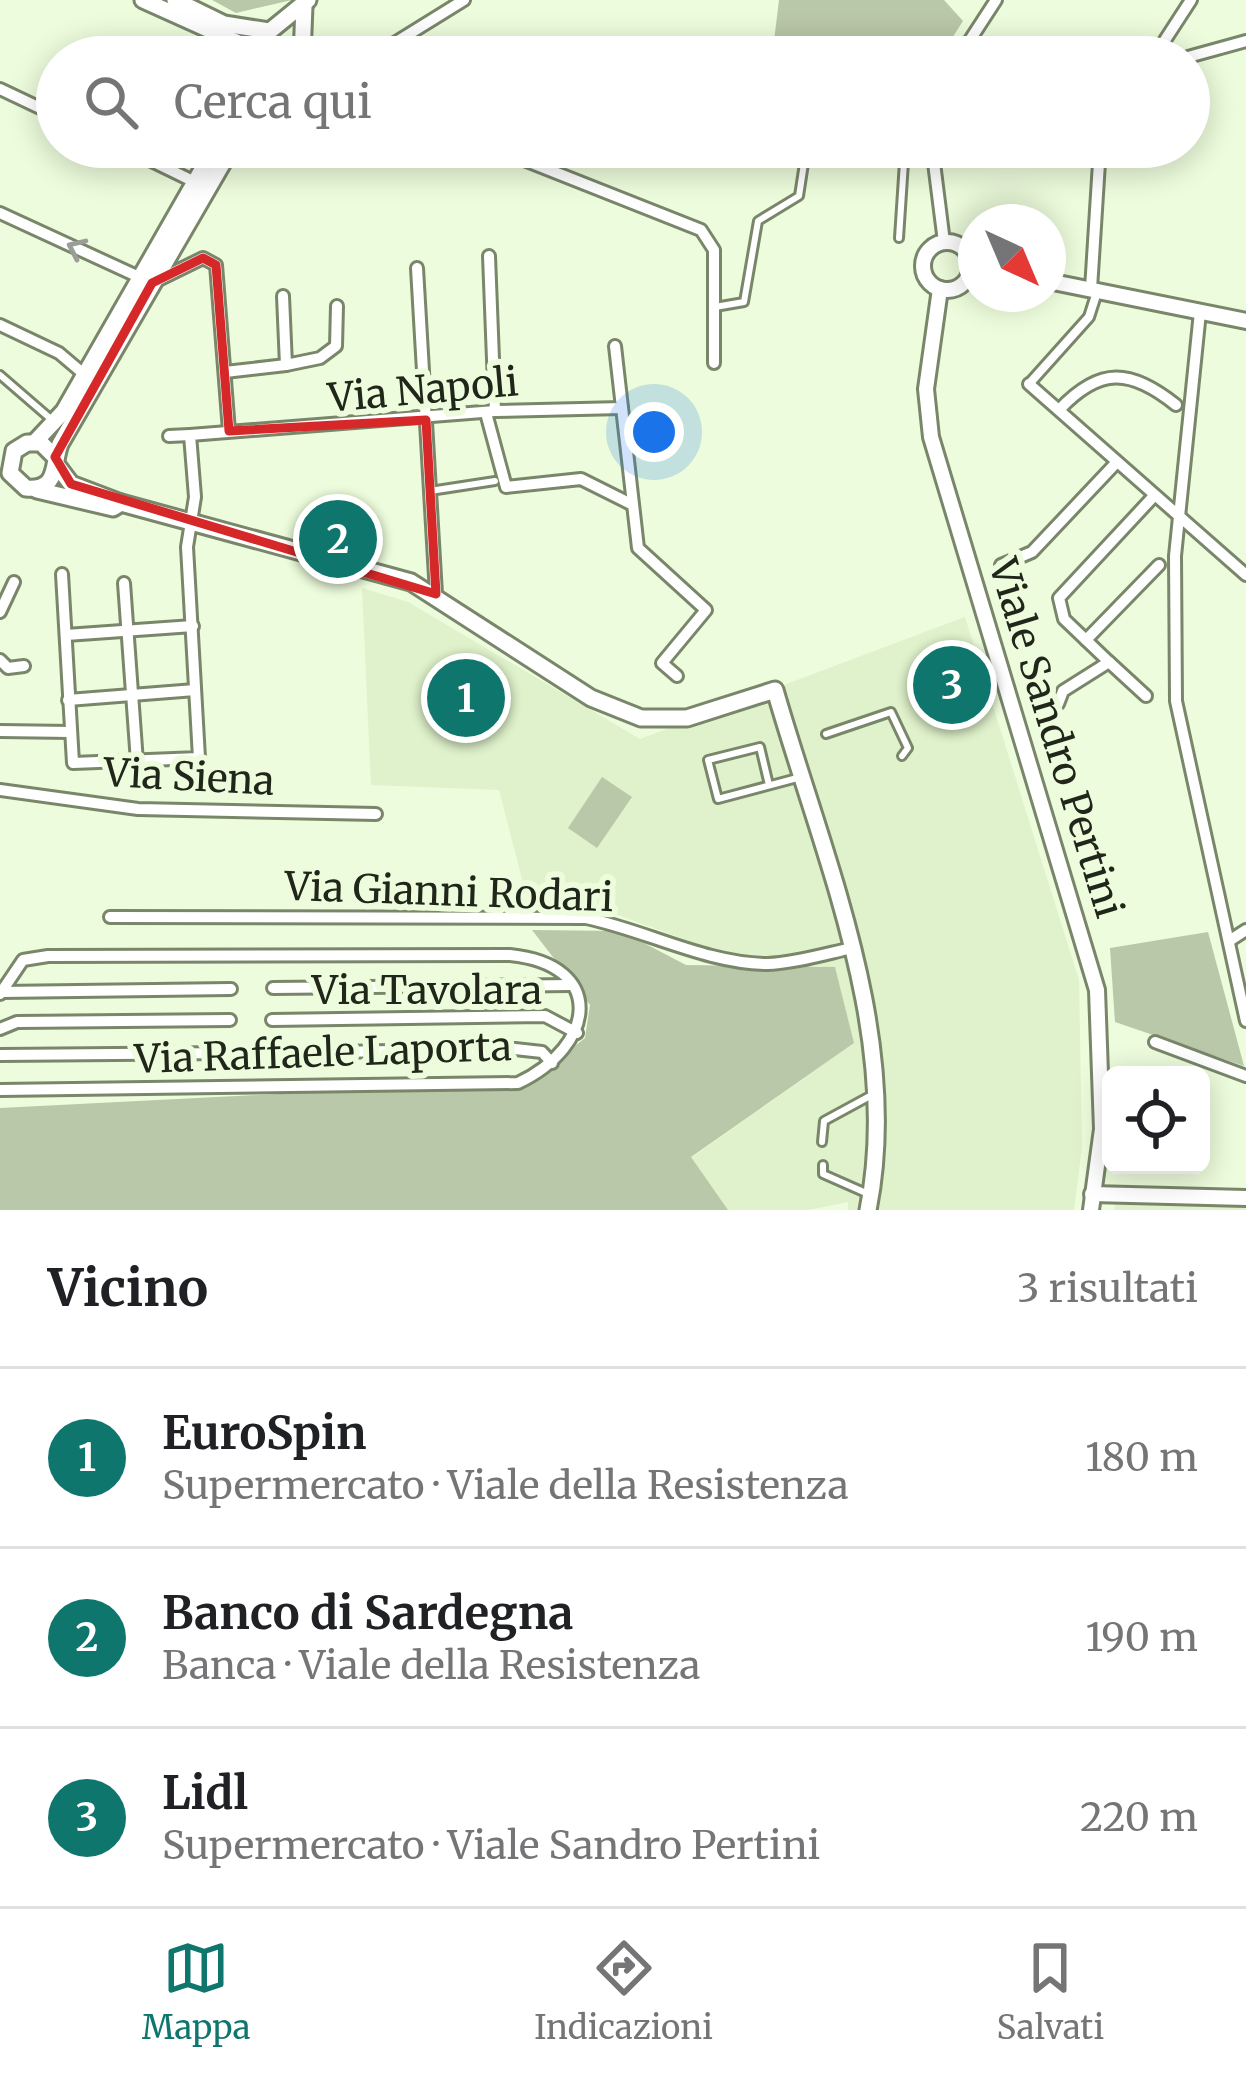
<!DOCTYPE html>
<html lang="it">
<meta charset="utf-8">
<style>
body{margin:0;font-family:Merriweather,serif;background:#f6f6f6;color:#202124}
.controls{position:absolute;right:36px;bottom:36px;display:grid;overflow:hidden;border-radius:18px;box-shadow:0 6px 30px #0003}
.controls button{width:108px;height:108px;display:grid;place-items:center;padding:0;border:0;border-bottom:3px solid #e0e0e0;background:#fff;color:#202124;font:60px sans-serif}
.compass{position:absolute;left:958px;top:204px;width:108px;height:108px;border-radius:50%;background:#fff;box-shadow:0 6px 30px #0003;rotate:136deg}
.you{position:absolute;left:654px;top:432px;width:42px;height:42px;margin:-30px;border:9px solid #fff;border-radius:50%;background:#1a73e8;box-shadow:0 0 0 18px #1a73e833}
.badge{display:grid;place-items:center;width:78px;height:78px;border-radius:50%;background:#0f766e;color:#fff;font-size:39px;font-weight:700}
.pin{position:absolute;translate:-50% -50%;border:6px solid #fff;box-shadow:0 3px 12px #0006}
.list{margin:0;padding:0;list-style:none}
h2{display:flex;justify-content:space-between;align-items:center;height:156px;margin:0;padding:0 48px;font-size:51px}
h2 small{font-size:39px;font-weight:400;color:#757577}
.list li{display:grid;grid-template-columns:78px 1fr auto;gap:36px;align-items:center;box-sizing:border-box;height:180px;padding:0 48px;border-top:3px solid #e0e0e0}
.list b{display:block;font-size:45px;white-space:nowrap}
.list p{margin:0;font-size:39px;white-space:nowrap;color:#757577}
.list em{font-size:39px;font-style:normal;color:#757577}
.icon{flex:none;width:66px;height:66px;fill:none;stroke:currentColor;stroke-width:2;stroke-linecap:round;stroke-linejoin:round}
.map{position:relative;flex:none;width:1246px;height:1210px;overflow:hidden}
.search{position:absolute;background:#fff;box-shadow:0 6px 30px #0003;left:36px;right:36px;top:36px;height:132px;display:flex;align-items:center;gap:30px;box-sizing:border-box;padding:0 42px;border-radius:66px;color:#757577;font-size:45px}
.sheet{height:696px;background:#fff}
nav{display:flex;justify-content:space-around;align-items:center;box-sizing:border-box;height:168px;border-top:3px solid #e0e0e0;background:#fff;font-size:33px;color:#757577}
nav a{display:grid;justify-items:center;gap:6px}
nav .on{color:#0f766e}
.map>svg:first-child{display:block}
</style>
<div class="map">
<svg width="1246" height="1210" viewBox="0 0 1246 1210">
<defs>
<pattern id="forest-firs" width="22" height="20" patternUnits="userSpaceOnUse" patternTransform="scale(3)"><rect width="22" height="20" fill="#b9c8a8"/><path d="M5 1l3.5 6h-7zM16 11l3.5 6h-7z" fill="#9fac90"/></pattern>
</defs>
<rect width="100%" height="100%" fill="#edfcdc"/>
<g fill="#dff2cb">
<polygon points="362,588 408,602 640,739 965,617 1079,980 1082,1147 1074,1210 848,1210 848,1202 809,1210 728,1210 691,1158 854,1043 835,968 725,954 607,911 529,906 499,790 371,785"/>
<polygon points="1246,1197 1246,1210 1114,1210 1116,1203"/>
</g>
<g fill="#b9c8a8">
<polygon points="779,0 944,0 963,21 940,57 772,57"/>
<polygon points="602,777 632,797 597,848 568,828"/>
<polygon points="532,930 621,931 686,965 835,967 854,1043 691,1157 728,1210 0,1210 0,1108 417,1087 520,1089 585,1038 590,1005"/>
<polygon points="1208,932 1244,1066 1115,1022 1110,948"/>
</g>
<polygon fill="url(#forest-firs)" points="212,0 292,0 236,13"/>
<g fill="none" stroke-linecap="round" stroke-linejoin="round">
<defs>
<g id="service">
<polyline points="715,307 744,302 758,221 799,196 805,157 904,162 899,238"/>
<polyline points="0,375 52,420"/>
<polyline points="430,491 495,481"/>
<polyline points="826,734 891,712 908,748 902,756"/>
<polyline points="769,785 760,747 708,760 718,799 801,777"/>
<polyline points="822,1142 824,1121 870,1096"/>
<polyline points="823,1165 823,1174 866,1193"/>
</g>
<polyline id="pedestrian" points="1029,384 1089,317 1097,292"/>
<g id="minor">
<polyline points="372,57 464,0"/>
<polyline points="959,57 996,0"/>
<polyline points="1154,57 1191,0"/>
<polyline points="1188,57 1246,41"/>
<polyline points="0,89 57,116"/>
<polyline points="123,147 201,185"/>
<polyline points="491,147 701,230 714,250 714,363"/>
<polyline points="932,147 944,242"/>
<polyline points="0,213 152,283 203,258 216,265 229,431"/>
<polyline points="489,256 495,411"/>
<polyline points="417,268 436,594"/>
<polyline points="1091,289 1100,147"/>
<polyline points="283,296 286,365 320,358 336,346 337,306"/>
<polyline points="1200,312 1175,556 1176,701 1246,1021"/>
<polyline points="0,325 59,353 85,375"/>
<polyline points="615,346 638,548 706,610 662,663 677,676"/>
<polyline points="225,372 286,365"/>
<polyline points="1029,384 1246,575"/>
<path d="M1059,410C1100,366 1131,369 1176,405"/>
<polyline points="486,413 506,487 581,479 629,503"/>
<polyline points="169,436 190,435"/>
<polyline points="1001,565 1032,552 1116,463"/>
<polyline points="62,574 73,763 199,758 187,547 195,497 190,435 495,411 622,408"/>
<polyline points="124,583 137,762"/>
<polyline points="0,612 14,582"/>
<polyline points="66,635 193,626"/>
<polyline points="1086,640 1159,565"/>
<polyline points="0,660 8,668 24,666"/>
<polyline points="1109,662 1146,696"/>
<polyline points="68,700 195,690"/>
<polyline points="1058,704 1063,691 1109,662 1064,619 1059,598 1153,497"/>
<polyline points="0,731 71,732"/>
<polyline points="0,790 138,809 376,814"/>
<path d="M110,917L586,918C645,930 707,964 768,964C795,963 825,954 852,948"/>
<polyline points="1229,941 1246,930"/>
<polyline points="273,988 570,985"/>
<polyline points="1,992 231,989"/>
<path d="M0,994L23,960L48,956L510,955C607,965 596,1046 518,1083L0,1090"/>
<polyline points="272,1020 545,1016 577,1033"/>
<polyline points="0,1029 17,1022 230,1020"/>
<polyline points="1155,1042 1246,1076"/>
<polyline points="276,1053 515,1049 542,1052 552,1063"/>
<polyline points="0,1055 232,1053"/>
</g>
<g id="tertiary">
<circle cx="947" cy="266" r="24"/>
<polyline points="1048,281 1246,321"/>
<polyline points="940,289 926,389 931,437 1097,990 1102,1129 1091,1210"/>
<polyline points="1092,1194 1246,1198"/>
</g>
<g id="secondary">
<polyline points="143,0 263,54"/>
<polyline points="175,0 224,24 269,31"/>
<polyline points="265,35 308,0"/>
<polyline points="302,57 304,6"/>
<polyline points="35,442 64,411 215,147"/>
<path d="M55,457L41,443H27L14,451L10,473L26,488C59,491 52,465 60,444L232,147"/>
<path d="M56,464L71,484L121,503L411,582L591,698L641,718H687L775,690C822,854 903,1036 868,1210"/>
<polyline points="37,490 113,508 121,503"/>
</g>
</defs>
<use href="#service" stroke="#79866a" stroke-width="12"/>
<use href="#pedestrian" stroke="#79866a" stroke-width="14"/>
<use href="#minor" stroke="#79866a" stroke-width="16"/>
<use href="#tertiary" stroke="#79866a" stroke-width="20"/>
<use href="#secondary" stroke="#79866a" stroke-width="21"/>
<use href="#service" stroke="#fff" stroke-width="6"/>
<use href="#pedestrian" stroke="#fff" stroke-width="8"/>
<use href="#minor" stroke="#fff" stroke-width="10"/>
<use href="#tertiary" stroke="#fff" stroke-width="14"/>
<use href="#secondary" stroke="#fff" stroke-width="15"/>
</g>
<defs><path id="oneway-chevron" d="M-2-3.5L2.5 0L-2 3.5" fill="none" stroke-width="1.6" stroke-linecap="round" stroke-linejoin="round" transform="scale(3)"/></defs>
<use stroke="#9b9d98" href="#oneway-chevron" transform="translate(76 248) rotate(-155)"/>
<path fill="none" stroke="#d62828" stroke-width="9" stroke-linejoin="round" d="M203,258L216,265L229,431L426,420L436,594L71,484L55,457L152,283Z"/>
<g text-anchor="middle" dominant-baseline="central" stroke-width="12" stroke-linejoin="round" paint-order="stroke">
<g font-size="39" fill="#21261b" stroke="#edfcdc">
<text transform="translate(423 390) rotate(-5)">Via Napoli</text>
<text transform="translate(1056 738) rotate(73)">Viale Sandro Pertini</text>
<text transform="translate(189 777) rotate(3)">Via Siena</text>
<text transform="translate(449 892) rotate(2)">Via Gianni Rodari</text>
<text x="427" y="990">Via Tavolara</text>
<text transform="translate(323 1053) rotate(-2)">Via Raffaele Laporta</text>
</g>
</g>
</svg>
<div class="controls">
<button><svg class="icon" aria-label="locate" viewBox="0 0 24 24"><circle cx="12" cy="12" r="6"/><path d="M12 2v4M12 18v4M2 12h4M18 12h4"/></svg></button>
</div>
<svg class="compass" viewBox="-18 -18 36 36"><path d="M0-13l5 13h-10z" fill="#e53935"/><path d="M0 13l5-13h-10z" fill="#757577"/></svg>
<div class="you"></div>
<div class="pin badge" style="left:466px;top:698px">1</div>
<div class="pin badge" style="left:338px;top:539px">2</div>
<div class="pin badge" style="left:952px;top:685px">3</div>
<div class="search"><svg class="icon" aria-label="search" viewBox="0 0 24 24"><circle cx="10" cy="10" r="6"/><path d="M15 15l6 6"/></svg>Cerca qui</div>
</div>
<section class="sheet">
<h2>Vicino<small>3 risultati</small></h2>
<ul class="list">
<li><span class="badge">1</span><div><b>EuroSpin</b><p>Supermercato · Viale della Resistenza</p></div><em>180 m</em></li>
<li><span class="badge">2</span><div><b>Banco di Sardegna</b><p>Banca · Viale della Resistenza</p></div><em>190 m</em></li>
<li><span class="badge">3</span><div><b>Lidl</b><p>Supermercato · Viale Sandro Pertini</p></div><em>220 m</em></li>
</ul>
</section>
<nav>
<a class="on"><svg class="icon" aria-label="map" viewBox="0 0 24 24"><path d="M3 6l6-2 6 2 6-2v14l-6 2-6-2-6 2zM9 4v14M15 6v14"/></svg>Mappa</a>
<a><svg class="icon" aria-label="directions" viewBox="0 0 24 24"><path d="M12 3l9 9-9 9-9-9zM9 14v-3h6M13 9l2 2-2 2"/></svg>Indicazioni</a>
<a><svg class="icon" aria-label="saved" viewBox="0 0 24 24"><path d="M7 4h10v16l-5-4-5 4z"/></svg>Salvati</a>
</nav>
